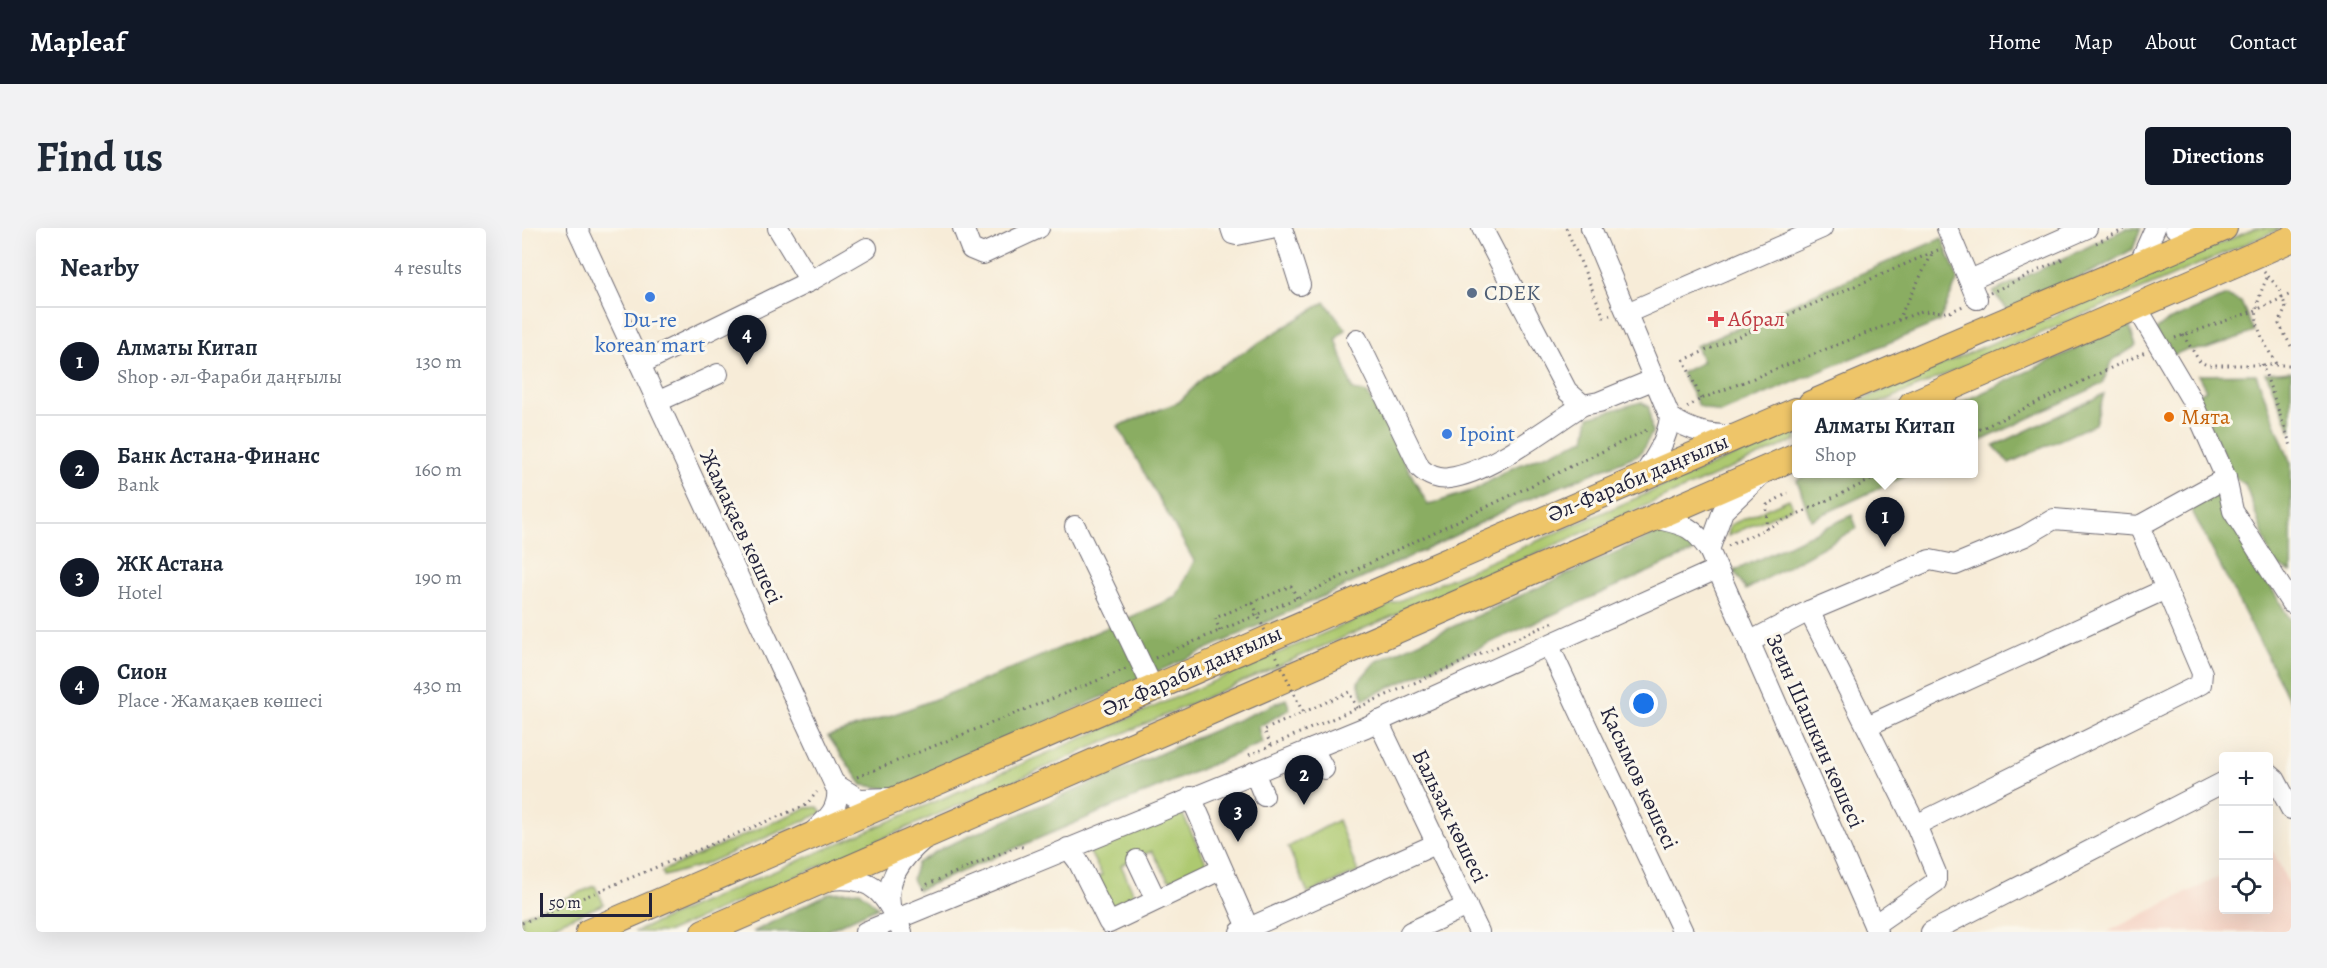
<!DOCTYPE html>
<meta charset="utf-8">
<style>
body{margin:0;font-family:Alegreya,serif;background:#f2f2f3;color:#1f2937}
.controls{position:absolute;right:18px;bottom:18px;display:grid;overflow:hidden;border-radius:6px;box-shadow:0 6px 24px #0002}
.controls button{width:54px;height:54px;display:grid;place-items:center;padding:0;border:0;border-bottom:2px solid #e0e1e3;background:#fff;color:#1f2937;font:30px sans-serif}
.scale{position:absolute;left:18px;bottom:15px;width:112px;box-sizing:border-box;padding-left:6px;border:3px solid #22223b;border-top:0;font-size:16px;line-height:21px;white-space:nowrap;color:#22223b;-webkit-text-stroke:4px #fbf7ec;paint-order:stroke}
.you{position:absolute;left:1122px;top:476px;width:21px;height:21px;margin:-15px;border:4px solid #fff;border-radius:50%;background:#1a73e8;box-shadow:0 0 0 9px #1a73e833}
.badge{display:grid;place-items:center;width:39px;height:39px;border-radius:50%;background:#111827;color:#fff;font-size:20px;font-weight:700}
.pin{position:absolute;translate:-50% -50px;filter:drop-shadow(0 2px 3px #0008)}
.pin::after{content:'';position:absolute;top:32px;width:21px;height:18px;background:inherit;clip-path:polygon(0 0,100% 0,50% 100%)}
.popup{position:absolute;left:1270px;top:172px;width:186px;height:78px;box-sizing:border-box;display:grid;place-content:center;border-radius:6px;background:#fff;filter:drop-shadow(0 2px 4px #0005);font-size:20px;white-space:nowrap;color:#747a83}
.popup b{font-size:22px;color:#1f2937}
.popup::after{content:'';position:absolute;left:50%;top:100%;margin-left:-12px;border:12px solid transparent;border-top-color:#fff}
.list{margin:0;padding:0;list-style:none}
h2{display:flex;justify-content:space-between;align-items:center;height:78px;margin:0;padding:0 24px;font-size:26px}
h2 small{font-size:20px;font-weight:400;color:#747a83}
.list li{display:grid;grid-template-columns:39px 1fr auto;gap:18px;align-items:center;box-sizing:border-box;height:108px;padding:0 24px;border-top:2px solid #e0e1e3}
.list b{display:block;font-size:22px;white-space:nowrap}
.list p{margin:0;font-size:20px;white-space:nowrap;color:#747a83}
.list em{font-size:20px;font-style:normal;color:#747a83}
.icon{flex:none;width:33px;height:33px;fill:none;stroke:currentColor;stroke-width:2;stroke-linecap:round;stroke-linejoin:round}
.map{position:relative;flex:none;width:1769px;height:704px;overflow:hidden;border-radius:6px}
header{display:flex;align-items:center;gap:36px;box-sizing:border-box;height:84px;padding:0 30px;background:#111827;color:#fff}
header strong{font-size:28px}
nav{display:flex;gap:33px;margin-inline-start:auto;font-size:21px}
.intro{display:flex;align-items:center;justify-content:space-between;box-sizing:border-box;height:144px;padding:0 36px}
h1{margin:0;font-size:42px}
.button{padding:15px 27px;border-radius:6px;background:#111827;color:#fff;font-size:21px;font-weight:700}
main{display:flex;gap:36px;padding:0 36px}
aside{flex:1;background:#fff;border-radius:6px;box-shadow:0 6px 24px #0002}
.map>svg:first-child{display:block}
</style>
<header>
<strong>Mapleaf</strong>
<nav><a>Home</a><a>Map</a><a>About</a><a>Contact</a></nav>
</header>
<div class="intro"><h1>Find us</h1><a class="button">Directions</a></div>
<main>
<aside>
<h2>Nearby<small>4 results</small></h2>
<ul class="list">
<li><span class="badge">1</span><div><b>Алматы Китап</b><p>Shop · әл-Фараби даңғылы</p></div><em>130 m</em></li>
<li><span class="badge">2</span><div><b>Банк Астана-Финанс</b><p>Bank</p></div><em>160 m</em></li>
<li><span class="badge">3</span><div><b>ЖК Астана</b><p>Hotel</p></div><em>190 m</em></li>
<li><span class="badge">4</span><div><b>Сион</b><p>Place · Жамақаев көшесі</p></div><em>430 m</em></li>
</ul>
</aside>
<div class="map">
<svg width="1769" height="704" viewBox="0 0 1769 704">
<rect width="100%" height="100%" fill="#fbf7ec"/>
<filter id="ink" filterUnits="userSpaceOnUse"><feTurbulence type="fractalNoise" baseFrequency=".0167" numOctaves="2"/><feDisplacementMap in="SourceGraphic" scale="12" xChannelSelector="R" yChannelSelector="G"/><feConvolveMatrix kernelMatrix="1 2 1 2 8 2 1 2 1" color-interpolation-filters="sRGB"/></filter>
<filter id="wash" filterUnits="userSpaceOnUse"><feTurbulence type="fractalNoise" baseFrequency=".008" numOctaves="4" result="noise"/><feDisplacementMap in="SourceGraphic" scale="24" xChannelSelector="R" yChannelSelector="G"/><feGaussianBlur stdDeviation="1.35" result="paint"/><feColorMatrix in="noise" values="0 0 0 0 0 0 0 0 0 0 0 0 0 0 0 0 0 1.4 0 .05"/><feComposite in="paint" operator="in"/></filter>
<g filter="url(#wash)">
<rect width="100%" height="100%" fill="#f7ecd8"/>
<polygon fill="#f5d2c3" points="1751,623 1769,662 1769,704 1585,704 1701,647 1702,682 1746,682 1747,625"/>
<g fill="#adc970" stroke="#687656" stroke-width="1.5">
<polygon points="1734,0 1760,0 1356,176 1330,176"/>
<polygon points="1274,201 1274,212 146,704 112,704"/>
<polygon points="1267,271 1271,279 1206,308 1208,297"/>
<polygon points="296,579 300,585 181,637 142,648 140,643 284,580"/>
<polygon points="657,579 685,636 682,640 653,653 646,651 630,623 599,637 611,664 611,673 594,684 590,682 572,652 580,647 566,621"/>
<polygon points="816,592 836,644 786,665 766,619"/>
<polygon points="73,658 82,676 14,704 0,704 0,688"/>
</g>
<g fill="#8aad62" stroke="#56684e" stroke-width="1.5">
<polygon points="1605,0 1619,0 1611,21 1576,41 1486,82 1471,64"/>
<polygon points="1420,10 1436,51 1417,94 1198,185 1177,178 1159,145 1181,134 1174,118"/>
<polygon points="1704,68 1719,74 1732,104 1685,121 1663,122 1645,130 1634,102 1644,94"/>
<path d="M803,74L824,101L814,111L831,162L845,165L906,277L952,262L990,240L1063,211L1067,189L1119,174L1127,179L1130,205L1118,226L998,275L920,314L376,562L340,557L306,508C425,472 540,419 654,369L672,333L596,198L657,174L683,148Z"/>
<polygon points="1607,96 1614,118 1591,132 1580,156 1452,216 1452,176 1436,176"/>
<polygon points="1769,143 1769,203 1744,145"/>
<polygon points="1734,146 1769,236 1769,344 1751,335 1723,256 1713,250 1673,168 1684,162 1676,147"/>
<polygon points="1582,166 1573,196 1487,235 1472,218"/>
<polygon points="1289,246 1388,246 1289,292 1275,252"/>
<polygon points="1700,258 1706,287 1769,393 1769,475 1667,277"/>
<polygon points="1330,287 1335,300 1224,362 1212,343"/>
<polygon points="1149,299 1175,316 1171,324 842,471 836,454 853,434"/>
<polygon points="764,471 768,481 736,499 740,515 396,662 390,651 395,635 420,620"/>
<polygon points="338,663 356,679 302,704 231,704 307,665"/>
</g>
</g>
<g filter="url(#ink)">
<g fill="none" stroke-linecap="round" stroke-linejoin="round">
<defs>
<g id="minor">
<path d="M55,0L315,562C317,581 305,591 292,603"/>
<polyline points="256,0 288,53"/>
<polyline points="441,0 449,21 461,26 517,0"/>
<polyline points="709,0 711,6 715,7 749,0"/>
<polyline points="760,0 778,57"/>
<polyline points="960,0 1045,163 1061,177 1077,174 1133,151"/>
<path d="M1069,0L1148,189C1145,212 1134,229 1121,248"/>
<polyline points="1425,0 1455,71"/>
<polyline points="1653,0 1688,6"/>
<polyline points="1617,36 1633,0"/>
<polyline points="1448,52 1565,0"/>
<polyline points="1614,78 1669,171 1704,250 1711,283 1769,375"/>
<polyline points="1105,85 1300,0"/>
<path d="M835,111L898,240C905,247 917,252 927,250C968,245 1026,199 1061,177"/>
<polyline points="118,136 288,53 345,20"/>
<polyline points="135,174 196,146"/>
<path d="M1148,189C1169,204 1190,208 1216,207"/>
<path d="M1132,290C1161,297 1169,296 1187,322L1355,704"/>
<polyline points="553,298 631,460"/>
<polyline points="1187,322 1201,283 1239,247"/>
<polyline points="1287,383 1394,597 1414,645 1414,654 1352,697"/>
<polyline points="1227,414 1287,383 1408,332 1433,337 1503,308 1532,291 1617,298 1704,250"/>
<polyline points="1027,418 1161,704"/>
<polyline points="856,493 957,704"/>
<polyline points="1345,498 1644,361 1617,298"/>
<polyline points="791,521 802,541"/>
<polyline points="732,544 742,568"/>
<polyline points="1746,545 1753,551 1769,581"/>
<polyline points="313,556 337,571 369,570"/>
<polyline points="669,569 728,704"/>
<polyline points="1394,597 1679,456 1680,445 1644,361"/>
<polyline points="546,620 556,633 587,695 700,641"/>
<polyline points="615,632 634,672"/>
<path d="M308,652C353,647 364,668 380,704"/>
<path d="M368,677C363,650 382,628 402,611"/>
<polyline points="343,704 844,499 1195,341"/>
<polyline points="718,704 916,615"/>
<polyline points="888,704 945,678"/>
<polyline points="1409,704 1702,554"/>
</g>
<g id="major">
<polyline points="1289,176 1702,0"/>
<polyline points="1390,176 1717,34"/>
<polyline points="67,704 1274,183"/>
<polyline points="182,704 1274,228"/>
</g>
</defs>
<use href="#minor" stroke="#6d6972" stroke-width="22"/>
<use href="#major" stroke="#6d6972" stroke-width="28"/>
<g stroke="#6d6972" stroke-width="3" stroke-dasharray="1.5 4.5" stroke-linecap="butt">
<polyline points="1044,0 1082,89 1088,87"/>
<polyline points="1574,15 1605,0"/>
<polyline points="1742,44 1756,59 1764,79 1757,96 1769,118"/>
<path d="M1745,50C1726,90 1735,101 1755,138"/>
<polyline points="1468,65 1541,31"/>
<polyline points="1376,92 1410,26"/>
<polyline points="1661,107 1678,134 1685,137 1769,137"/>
<polyline points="1653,110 1732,83 1769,66"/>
<polyline points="1740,136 1769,218"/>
<polyline points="1179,171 1162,132 1416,22"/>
<polyline points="1165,179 1179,171 1400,83 1428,84 1441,78"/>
<polyline points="1452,204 1623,124"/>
<polyline points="1244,301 1245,277 1266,265"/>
<polyline points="1206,318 1362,246"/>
<polyline points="731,375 737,390"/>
<polyline points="698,403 693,390 769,358 775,370"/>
<polyline points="633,430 775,370 1127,201"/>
<polyline points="749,517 742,502 827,464 835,480"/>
<polyline points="727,527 1032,394"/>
<polyline points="335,549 604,441"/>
<polyline points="401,661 406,656 496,618 505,620"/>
<polyline points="0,695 284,577 295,564"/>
</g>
<use href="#minor" stroke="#fff" stroke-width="20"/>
<use href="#major" stroke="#eec569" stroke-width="26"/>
<defs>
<polyline id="major-bridge" points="1717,34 1769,11"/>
</defs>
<use href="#major-bridge" stroke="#6d6972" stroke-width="28" stroke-linecap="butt"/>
<polyline stroke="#6d6972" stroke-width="3" stroke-dasharray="1.5 4.5" stroke-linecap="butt" points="737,390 781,485"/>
<use href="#major-bridge" stroke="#eec569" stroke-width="26"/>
</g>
</g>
<circle fill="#5c6f8a" stroke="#fbf7ec" stroke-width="2" cx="950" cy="65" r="6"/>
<g fill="#3f7fe0" stroke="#fbf7ec" stroke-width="2">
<circle cx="128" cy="69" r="6"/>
<circle cx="925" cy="206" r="6"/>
</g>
<path fill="#e0444e" stroke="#fbf7ec" stroke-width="2" d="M1191 82h6v6h6v6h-6v6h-6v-6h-6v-6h6z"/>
<circle fill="#e8710a" stroke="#fbf7ec" stroke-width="2" cx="1647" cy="189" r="6"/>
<g text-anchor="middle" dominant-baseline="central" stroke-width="6" stroke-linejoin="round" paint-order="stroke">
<g font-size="22" fill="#4e5e75" stroke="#fbf7ec" text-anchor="start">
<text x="962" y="65">CDEK</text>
</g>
<g font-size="22" fill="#be3a42" stroke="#fbf7ec" text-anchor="start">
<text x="1206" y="91">Абрал</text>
</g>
<g font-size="22" fill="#366cbe" stroke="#fbf7ec">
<text x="128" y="92">Du-re<tspan x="128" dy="25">korean mart</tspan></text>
<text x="937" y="206" text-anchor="start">Ipoint</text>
</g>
<g font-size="22" fill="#c56008" stroke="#fbf7ec" text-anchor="start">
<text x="1659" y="189">Мята</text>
</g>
<g font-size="22" fill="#22223b" stroke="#fbf7ec">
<text transform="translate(1116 250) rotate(-23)">Әл-Фараби даңғылы</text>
<text transform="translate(219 299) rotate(65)">Жамақаев көшесі</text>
<text transform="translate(670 443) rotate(-24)">Әл-Фараби даңғылы</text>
<text transform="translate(1293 503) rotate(66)">Зеин Шашкин көшесі</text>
<text transform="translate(1117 550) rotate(65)">Қасымов көшесі</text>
<text transform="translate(928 588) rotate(64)">Бальзак көшесі</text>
</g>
</g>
</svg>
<div class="controls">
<button>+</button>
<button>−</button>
<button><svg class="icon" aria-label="locate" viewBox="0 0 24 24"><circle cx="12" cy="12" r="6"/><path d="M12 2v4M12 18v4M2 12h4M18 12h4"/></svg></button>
</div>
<div class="scale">50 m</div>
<div class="you"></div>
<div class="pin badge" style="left:1363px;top:319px">1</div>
<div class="popup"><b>Алматы Китап</b>Shop</div>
<div class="pin badge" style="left:782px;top:577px">2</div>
<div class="pin badge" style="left:716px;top:614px">3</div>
<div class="pin badge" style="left:225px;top:137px">4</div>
</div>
</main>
